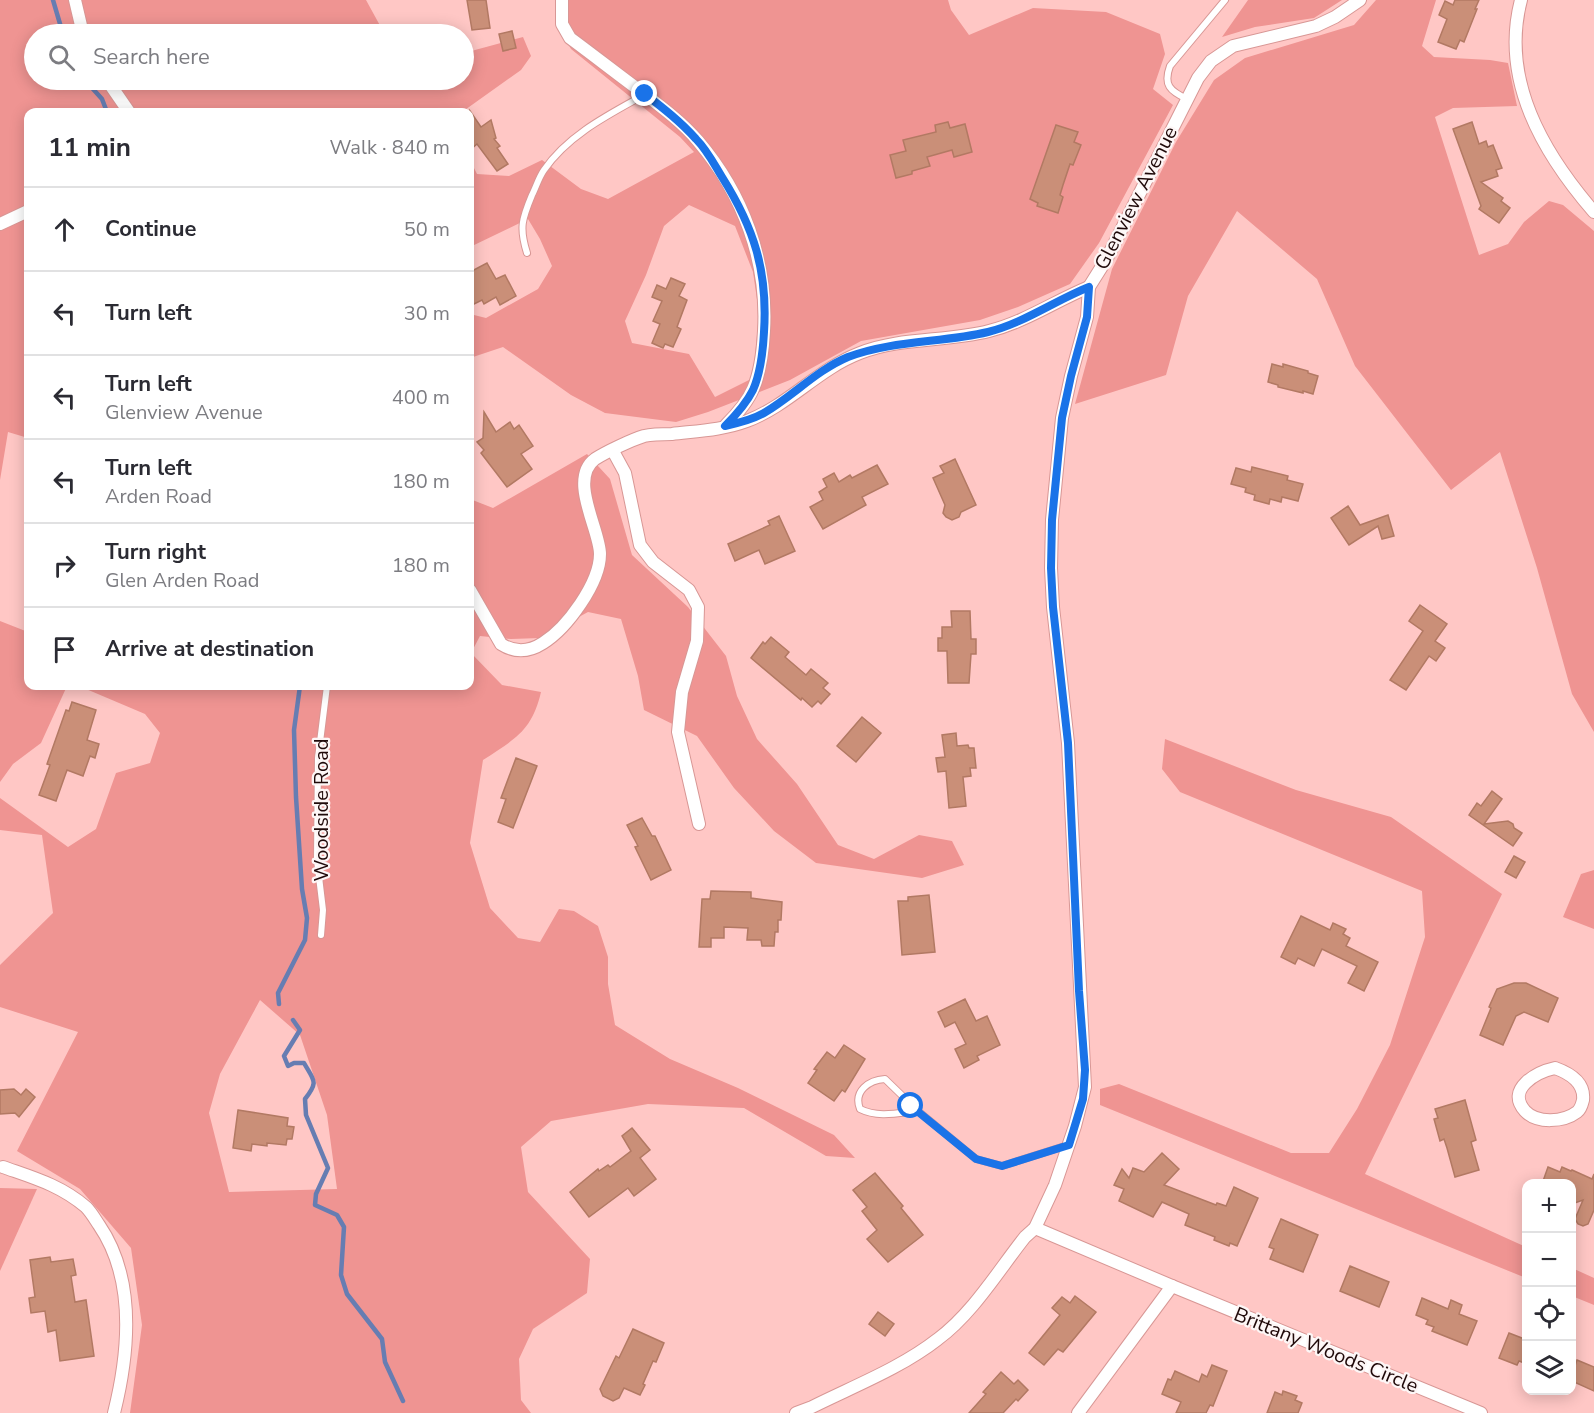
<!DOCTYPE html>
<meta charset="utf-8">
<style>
body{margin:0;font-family:"Nunito Sans",sans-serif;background:#f7f7f7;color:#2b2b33}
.controls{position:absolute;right:18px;bottom:18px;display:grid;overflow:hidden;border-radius:12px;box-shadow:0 3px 15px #0003}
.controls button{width:54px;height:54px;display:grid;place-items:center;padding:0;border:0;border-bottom:2px solid #e1e1e2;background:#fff;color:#2b2b33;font:30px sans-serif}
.stop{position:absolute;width:18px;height:18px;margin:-14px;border:4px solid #1a73e8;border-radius:50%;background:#fff}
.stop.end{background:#1a73e8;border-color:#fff;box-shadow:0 2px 6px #0008}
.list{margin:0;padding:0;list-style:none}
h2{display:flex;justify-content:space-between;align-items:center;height:78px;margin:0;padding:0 24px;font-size:26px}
h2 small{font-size:20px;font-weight:400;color:#7c7c81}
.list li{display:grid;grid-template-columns:39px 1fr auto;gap:18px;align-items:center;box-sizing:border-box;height:84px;padding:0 24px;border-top:2px solid #e1e1e2}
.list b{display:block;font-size:22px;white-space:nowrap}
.list p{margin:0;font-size:20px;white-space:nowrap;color:#7c7c81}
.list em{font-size:20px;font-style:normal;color:#7c7c81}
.icon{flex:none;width:33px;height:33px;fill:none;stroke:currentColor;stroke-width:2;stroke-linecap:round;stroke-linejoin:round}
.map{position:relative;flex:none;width:1594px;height:1413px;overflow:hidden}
.search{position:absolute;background:#fff;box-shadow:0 3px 15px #0003;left:24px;top:24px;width:450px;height:66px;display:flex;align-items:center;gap:15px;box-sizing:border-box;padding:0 21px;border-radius:33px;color:#7c7c81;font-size:22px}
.panel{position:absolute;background:#fff;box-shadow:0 3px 15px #0003;left:24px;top:108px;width:450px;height:582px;border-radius:12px}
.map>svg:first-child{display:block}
</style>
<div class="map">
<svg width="1594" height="1413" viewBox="0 0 1594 1413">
<rect width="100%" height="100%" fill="#ffc7c5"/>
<g fill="#ef9492" fill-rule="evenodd">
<polygon points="0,0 366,0 383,31 388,34 34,34 34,80 464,80 464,53 523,37 531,56 521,70 462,112 28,112 28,438 8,432 0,480"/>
<path d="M555,0H948L951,10L969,35L1033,8L1106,12L1160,34L1165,54L1153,89L1173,105L1099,243L1070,284L1018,307L980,320L861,341L790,380L708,412L676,422L605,413L571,395L503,347L470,358V314L486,318L538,289L552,266L540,239L528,219L470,247V160L477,174L509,176L542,160L581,189L608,199L694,152L680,137L571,49L555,20ZM689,205L735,226L753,272L759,313L753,378L715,397L689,354L632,343L625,321L646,275L664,226Z"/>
<polygon points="1248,0 1342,0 1314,18 1255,27 1222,37"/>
<polygon points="1376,0 1436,0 1422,46 1434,57 1490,60 1508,63 1517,106 1453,108 1435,117 1479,255 1508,244 1524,222 1549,201 1563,205 1594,231 1594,732 1572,694 1537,568 1500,452 1451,490 1355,366 1317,279 1237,211 1188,296 1166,375 1075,404 1112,269 1176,142 1214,80 1245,58 1354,25"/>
<path d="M587,454L610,479L632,555L688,607L726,656L737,696L757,739L797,784L838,845L874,859L919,835L952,841L964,865L922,878L816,863L774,831L734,788L697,736L644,710L638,676L621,619L588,612L540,638L511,639L480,636L471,653L502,685L541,692C532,731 515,739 483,760L470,843L490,908L518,938L540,942L559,909L574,911L598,926L608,957V984L615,1025L670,1059L738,1088L834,1135L855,1158L826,1156L744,1108L648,1104L551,1121L521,1147L528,1192L590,1259L587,1293L533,1329L519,1359L521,1400L531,1413H130L142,1325L131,1248L80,1189L17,1151L78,1032L0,1007V965L53,913L42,835L0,830V798L68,847L96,829L116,773L150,763L160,733L145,714L79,686H470V499L493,508ZM260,1000L300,1035L327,1115L337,1189L229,1192L209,1113L220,1074Z"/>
<polygon points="0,621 28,632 28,686 67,686 41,743 13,764 0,782"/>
<polygon points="1165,739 1296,790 1391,817 1502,894 1365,1174 1526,1247 1526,1278 1100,1105 1100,1089 1119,1084 1291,1153 1329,1153 1357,1109 1390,1045 1425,937 1422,891 1180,792 1162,769"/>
<polygon points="1594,870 1594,929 1563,917 1581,874"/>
<polygon points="0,1188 37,1189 0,1271"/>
<polygon points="1572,1268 1594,1278 1594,1305 1572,1296"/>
</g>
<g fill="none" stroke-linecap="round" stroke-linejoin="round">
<g stroke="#667db2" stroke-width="4.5">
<polyline points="53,0 63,34"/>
<polyline points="85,80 102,99 107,112"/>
<polyline points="279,1004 278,993 305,940 307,918 302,889 296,797 294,730 300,686"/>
<path d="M293,1020L300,1030L284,1056L288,1066L294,1063H304C314,1081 319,1081 305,1099L306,1115L328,1168L316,1194L315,1205L337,1215L344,1227L341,1275L347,1294L382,1339L385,1362L403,1401"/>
</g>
</g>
<g fill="#ca8f78" stroke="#b27963" stroke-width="1.5">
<polygon points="467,0 486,0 490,28 472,30"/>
<polygon points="1455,0 1479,0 1475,9 1477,9 1464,42 1460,40 1456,49 1438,42 1447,19 1439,15 1445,1 1453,5"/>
<polygon points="512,31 516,48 503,51 499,34"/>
<polygon points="470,111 481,127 491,120 496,138 494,139 500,146 497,148 508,164 497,171 477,144 470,150"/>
<polygon points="948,122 950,128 965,124 972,152 954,157 952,150 927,157 930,166 912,171 912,174 896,178 890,155 906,151 903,140 936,132 935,125"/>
<polygon points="1472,122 1479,144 1486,141 1488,147 1493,145 1502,168 1496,170 1498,176 1481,182 1503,198 1501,201 1510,208 1499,223 1479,209 1481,206 1453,129"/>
<polygon points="1056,125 1078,132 1074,142 1081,145 1073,165 1070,164 1063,185 1060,195 1063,197 1058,213 1037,206 1038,203 1030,199"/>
<polygon points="487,263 496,279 505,275 516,296 500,305 496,297 484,304 482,300 470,306 470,272"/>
<polygon points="671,278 685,284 679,296 687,300 677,327 681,329 673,347 665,344 663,348 652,343 660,324 653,321 662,301 652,297 657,285 666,289"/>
<polygon points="1272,364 1283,367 1283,364 1308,371 1308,373 1318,376 1313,394 1303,391 1303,393 1278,387 1278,385 1268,382"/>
<polygon points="484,412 496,432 510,422 514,429 519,425 533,446 521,454 532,469 507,487 481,453 484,450 477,442 483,438"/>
<polygon points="955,459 976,505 961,512 959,517 952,520 946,517 943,513 945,505 933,478 944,473 940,466"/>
<polygon points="877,465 888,484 862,497 866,505 823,529 810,507 823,500 819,492 827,487 823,479 834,473 839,482 850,475 852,478"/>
<polygon points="1252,467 1288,476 1287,480 1303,484 1298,501 1282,497 1281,502 1270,499 1269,504 1254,500 1255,495 1245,492 1246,488 1231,484 1236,468 1251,472"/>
<polygon points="1348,506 1360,525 1388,515 1394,536 1382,539 1378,526 1349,545 1331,518"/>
<polygon points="779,516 795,551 765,564 759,550 735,561 728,544 770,525 768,521"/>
<polygon points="1420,605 1447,624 1435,641 1445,648 1436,661 1429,656 1406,690 1390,680 1423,631 1409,621"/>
<polygon points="951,611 970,611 971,639 976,639 976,654 971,654 969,683 948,683 947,651 938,651 938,638 942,638 942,627 952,627"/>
<polygon points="771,637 789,652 785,657 806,675 811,669 828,683 823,688 830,694 821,704 818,701 812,707 802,698 801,700 751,658 763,642 765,644"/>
<polygon points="72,702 96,710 87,740 99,744 95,758 90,756 83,776 67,770 56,801 39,795 50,765 47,764 66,710 69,711"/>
<polygon points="862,717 881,733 856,762 837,746"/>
<polygon points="956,733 957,746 968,745 969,748 974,748 976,768 970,768 971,776 963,777 966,806 949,808 946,771 938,772 936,758 945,757 942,735"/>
<polygon points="516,758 537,766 513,828 498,822 506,799 501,798"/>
<polygon points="1492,791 1502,799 1484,824 1508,821 1513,824 1514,828 1522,833 1513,846 1469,815 1477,803 1481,806"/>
<polygon points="642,818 652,836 655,836 671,870 651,880 635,847 638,846 627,825"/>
<polygon points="1514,856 1525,862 1516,878 1505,872"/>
<polygon points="711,891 751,892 751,898 782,902 781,920 778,920 778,932 775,932 774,946 762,946 761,940 747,940 748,928 724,927 724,938 711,938 711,947 699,947 702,899 710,899"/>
<polygon points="929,895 935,952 902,955 898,901 908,901 908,897"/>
<polygon points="1301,916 1330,930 1333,923 1346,929 1343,934 1350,938 1346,946 1378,962 1364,991 1348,983 1357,966 1322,949 1314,966 1298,958 1295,964 1281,957"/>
<polygon points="1514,983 1526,983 1558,998 1548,1022 1524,1012 1516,1016 1503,1045 1480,1035 1491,1008 1489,1007 1497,989"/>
<polygon points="965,999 976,1021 987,1016 1000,1045 977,1056 979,1060 964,1068 955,1049 966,1044 955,1022 945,1027 938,1012"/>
<polygon points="844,1045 865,1059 845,1092 842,1090 834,1101 808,1083 817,1070 814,1069 827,1052 835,1058"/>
<polygon points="14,1089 21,1095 26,1089 35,1097 19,1117 15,1113 0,1114 0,1090"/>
<polygon points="1465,1100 1476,1140 1471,1142 1479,1170 1455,1177 1447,1148 1444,1139 1440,1141 1434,1119 1438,1118 1435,1109"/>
<polygon points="238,1110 288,1118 287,1126 294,1127 292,1139 287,1139 286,1145 267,1143 267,1146 252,1144 251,1151 233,1148"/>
<polygon points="632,1128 650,1150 640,1158 656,1179 634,1196 628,1188 589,1217 570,1192 598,1169 599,1171 608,1165 610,1167 631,1151 622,1136"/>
<polygon points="1162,1153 1179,1169 1164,1185 1216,1205 1217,1203 1226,1206 1234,1187 1258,1198 1237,1246 1230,1243 1229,1246 1214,1240 1215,1237 1185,1225 1189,1214 1162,1202 1153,1217 1119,1201 1124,1189 1114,1185 1122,1169 1129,1178 1133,1168 1144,1172"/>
<polygon points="1548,1167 1560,1172 1562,1167 1571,1171 1572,1170 1592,1179 1594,1174 1594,1210 1588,1224 1583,1226 1578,1224 1575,1219 1583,1200 1572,1204 1572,1184 1542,1184"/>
<polygon points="875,1173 903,1206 901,1208 923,1235 888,1262 867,1239 877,1230 862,1211 867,1207 853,1190"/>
<polygon points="1281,1219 1318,1235 1303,1272 1270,1259 1274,1249 1269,1247"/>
<polygon points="50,1257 51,1262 73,1259 76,1275 71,1276 75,1302 86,1300 94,1356 60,1361 56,1330 48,1332 45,1311 31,1313 29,1298 35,1297 30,1260"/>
<polygon points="1350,1266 1389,1282 1379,1307 1340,1291"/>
<polygon points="1075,1296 1096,1312 1063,1352 1058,1349 1044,1365 1029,1353 1060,1315 1052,1308 1062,1297 1070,1303"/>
<polygon points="1422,1298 1448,1309 1451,1300 1462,1305 1459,1314 1477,1321 1467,1345 1432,1331 1434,1327 1426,1324 1428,1320 1416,1315"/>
<polygon points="878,1312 894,1324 885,1336 869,1324"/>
<polygon points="633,1329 664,1343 656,1362 653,1361 643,1384 645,1385 640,1395 624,1388 619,1398 613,1401 603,1396 600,1389 616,1356 619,1358"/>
<polygon points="1509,1333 1527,1340 1527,1364 1519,1361 1517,1365 1499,1358"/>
<polygon points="1577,1360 1594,1367 1594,1391 1572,1381 1572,1374"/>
<polygon points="1212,1365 1227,1371 1213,1406 1210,1405 1206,1413 1176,1413 1181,1402 1162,1394 1168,1379 1171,1380 1175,1371 1199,1382 1202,1374 1207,1377"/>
<polygon points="1001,1372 1014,1384 1018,1380 1028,1390 1018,1401 1016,1399 1003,1413 969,1413 986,1394 983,1392"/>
<polygon points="1283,1391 1297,1396 1295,1400 1302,1403 1298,1413 1267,1413 1275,1392 1282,1395"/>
</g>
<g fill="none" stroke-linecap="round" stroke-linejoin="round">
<defs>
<g id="lane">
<path d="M1187,99C1170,91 1163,85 1170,66L1225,0"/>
<path d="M527,253C519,228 522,219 532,195C536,187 539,177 544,170C568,135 608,115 644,95"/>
<polyline points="321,935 323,910 317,860 318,758 327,686"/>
<path d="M918,1111C898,1113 878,1118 860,1109C853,1091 869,1080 885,1079L918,1111L976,1159L1002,1166L1068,1145"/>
</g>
<g id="street">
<polyline points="75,0 83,34"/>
<path d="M562,0V24L570,38C593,55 616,73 639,90C660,106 681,121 698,141C743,194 768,261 764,331C763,350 761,371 753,389C747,403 737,414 726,425"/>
<path d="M1521,0C1500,80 1543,153 1594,212"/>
<polyline points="107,80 129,112"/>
<polyline points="0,224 28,211"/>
<polyline points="613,451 625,473 640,545 653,562 689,590 698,607 697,641 682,692 678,732 699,824"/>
<path d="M470,590L501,644C515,653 529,652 543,643C567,628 600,583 600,554C600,530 568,479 595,459C606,452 631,440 644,436C653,434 663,434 672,434C697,431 723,430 747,421C789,405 818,369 860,353C900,337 947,342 989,331C1025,322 1055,301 1089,287"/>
<path d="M1555,1068C1569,1073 1585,1082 1583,1100C1582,1104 1581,1109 1577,1112C1564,1122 1537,1124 1525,1111C1505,1089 1537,1072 1555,1068Z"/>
<path d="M3,1167C34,1178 60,1185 86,1207C91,1212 95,1219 99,1225C136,1279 129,1353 114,1413"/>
<polyline points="1035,1228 1172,1286 1481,1413"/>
<path d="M796,1413L812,1407C854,1386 901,1368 938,1339C973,1313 998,1271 1025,1237L1035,1228L1055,1185L1075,1126L1085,1087L1068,743L1053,607L1051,568L1052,520L1062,418L1071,376L1087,317L1089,287L1106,260L1198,78L1211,61L1233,46L1316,26L1335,17L1360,0"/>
<polyline points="1078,1413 1172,1286"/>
</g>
</defs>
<use href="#lane" stroke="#d89795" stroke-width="8"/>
<use href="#street" stroke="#d89795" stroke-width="14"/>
<use href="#lane" stroke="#fff" stroke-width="6"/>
<use href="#street" stroke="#fff" stroke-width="12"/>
</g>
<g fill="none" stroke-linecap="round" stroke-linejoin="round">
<path stroke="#1a73e8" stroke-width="8" d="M645,94C663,108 681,122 696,139C707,150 714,164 722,177C754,228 768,271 764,332C763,351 761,372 753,390C746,404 736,415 725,426C739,423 752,420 764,413C793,396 817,370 848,357C893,340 942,343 988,332C1024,323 1054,301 1089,287L1087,317L1071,376L1062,418L1052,520L1051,568L1053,607L1068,743L1079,991L1085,1070L1083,1099L1069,1145L1002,1166L976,1159L911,1106"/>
</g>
<g text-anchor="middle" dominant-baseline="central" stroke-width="4.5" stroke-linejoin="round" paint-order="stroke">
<g font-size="20" fill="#1f0909" stroke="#fdf6f6">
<text transform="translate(1136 198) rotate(-63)">Glenview Avenue</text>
<text transform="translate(321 810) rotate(-90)">Woodside Road</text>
<text transform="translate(1326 1350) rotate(22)">Brittany Woods Circle</text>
</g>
</g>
</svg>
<div class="controls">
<button>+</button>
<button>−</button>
<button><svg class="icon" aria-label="locate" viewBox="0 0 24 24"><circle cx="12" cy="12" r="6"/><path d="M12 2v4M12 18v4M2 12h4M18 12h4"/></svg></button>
<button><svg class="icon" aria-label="layers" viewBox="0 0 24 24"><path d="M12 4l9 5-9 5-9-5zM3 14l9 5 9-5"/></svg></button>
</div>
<div class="stop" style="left:911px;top:1106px"></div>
<div class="stop end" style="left:645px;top:94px"></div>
<div class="search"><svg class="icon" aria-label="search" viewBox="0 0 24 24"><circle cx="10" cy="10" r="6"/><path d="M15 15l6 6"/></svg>Search here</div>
<section class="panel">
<h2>11 min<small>Walk · 840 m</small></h2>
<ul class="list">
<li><svg class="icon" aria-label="ahead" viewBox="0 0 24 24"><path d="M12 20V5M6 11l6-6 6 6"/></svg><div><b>Continue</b></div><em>50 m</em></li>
<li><svg class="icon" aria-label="left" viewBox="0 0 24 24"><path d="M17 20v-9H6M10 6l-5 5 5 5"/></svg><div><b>Turn left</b></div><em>30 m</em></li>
<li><svg class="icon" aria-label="left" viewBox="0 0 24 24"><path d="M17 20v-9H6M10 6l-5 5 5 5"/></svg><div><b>Turn left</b><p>Glenview Avenue</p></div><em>400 m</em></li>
<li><svg class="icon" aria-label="left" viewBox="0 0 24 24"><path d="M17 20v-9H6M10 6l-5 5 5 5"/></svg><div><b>Turn left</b><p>Arden Road</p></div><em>180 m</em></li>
<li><svg class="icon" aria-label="right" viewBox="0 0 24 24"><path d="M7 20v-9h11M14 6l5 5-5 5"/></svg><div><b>Turn right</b><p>Glen Arden Road</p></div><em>180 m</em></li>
<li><svg class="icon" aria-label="arrive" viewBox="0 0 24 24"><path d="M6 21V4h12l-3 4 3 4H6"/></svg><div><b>Arrive at destination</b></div></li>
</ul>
</section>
</div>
